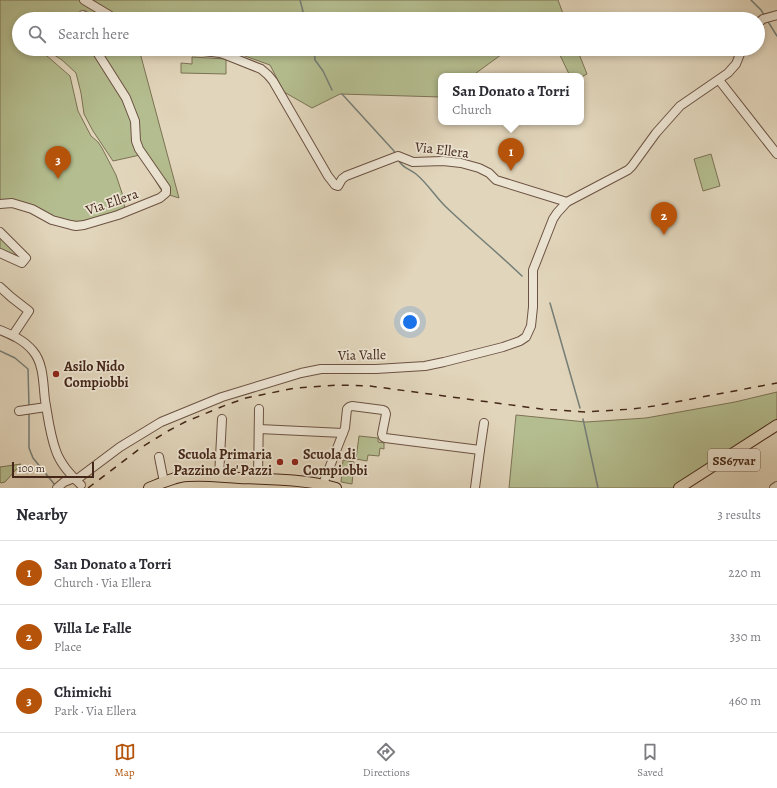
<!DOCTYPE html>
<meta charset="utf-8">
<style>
body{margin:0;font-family:Alegreya,serif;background:#f7f7f7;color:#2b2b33}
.scale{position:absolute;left:12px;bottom:10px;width:82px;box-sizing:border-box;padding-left:4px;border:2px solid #452719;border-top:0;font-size:11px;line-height:14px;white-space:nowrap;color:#452719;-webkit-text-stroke:3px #ece4d3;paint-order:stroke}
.you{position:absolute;left:410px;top:322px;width:14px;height:14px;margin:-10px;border:3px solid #fff;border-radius:50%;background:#1a73e8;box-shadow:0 0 0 6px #1a73e833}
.badge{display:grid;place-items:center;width:26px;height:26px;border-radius:50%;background:#b45309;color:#fff;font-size:13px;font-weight:700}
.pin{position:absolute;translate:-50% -33px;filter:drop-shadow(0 1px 2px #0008)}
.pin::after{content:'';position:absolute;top:21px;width:14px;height:12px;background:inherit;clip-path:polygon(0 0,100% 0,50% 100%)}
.popup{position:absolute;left:438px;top:73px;width:146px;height:52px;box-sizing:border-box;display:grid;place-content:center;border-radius:8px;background:#fff;filter:drop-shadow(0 1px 3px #0005);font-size:13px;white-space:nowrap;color:#7c7c81}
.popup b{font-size:15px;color:#2b2b33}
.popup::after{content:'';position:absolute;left:50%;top:100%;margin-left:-8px;border:8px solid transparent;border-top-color:#fff}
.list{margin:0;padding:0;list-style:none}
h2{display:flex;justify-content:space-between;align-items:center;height:52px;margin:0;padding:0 16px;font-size:17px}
h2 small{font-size:13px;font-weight:400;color:#7c7c81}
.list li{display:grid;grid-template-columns:26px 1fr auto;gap:12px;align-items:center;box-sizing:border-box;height:64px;padding:0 16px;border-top:1px solid #e1e1e2}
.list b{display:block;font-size:15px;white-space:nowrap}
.list p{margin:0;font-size:13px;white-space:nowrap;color:#7c7c81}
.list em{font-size:13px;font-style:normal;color:#7c7c81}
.icon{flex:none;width:22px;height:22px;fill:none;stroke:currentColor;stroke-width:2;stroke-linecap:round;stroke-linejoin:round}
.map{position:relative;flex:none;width:777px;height:488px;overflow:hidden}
.search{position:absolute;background:#fff;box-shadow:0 2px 6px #0003;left:12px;right:12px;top:12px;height:44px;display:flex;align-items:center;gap:10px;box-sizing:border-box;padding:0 14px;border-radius:22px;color:#7c7c81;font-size:15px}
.sheet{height:244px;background:#fff}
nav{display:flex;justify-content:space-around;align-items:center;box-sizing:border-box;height:56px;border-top:1px solid #e1e1e2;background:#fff;font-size:11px;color:#7c7c81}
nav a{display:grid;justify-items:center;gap:2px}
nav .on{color:#b45309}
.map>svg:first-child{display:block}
</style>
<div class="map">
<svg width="777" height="488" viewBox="0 0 777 488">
<rect width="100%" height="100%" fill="#e1d5bb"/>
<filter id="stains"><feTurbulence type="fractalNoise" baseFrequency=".005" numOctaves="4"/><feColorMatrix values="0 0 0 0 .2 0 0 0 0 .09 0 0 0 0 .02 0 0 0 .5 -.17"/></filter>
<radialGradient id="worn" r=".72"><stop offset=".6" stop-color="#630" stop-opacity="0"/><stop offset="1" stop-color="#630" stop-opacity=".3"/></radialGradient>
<g fill="#b4bd8f" stroke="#7c7254">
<polygon points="0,0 558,0 565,19 542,19 539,12 537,19 19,19 19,49 33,49 47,56 70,76 78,111 91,136 98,142 102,148 116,175 122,193 125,209 79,223 55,218 34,207 11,199 9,201 0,203"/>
<polygon points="45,49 139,49 179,198 163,193 140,155 113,161 93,131 84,114 81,93 76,73 62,60"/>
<polygon points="198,49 509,49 472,76 441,76 441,97 340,94 312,108 284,92 270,65 231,51"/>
<polygon points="557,49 577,49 587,74 581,77 581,76 570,76"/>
<polygon points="192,57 226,59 226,74 181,73 181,63 192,64"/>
<polygon points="711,154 720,186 703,191 694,159"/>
<polygon points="0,235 23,258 21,261 0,249"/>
<polygon points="777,392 777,421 674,488 509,488 516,415 586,422 646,418 735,402"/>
<polygon points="359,436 378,438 378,442 384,443 384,449 380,448 379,456 368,455 367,461 356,459"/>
<polygon points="343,460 354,462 352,484 341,482"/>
<polygon points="21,464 5,482 1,483 0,482 0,467"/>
</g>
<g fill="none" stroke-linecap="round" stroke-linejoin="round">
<g stroke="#757e77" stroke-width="1.5">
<polyline points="300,0 305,19"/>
<polyline points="751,0 761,10 764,15"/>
<polyline points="767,20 777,36"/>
<polyline points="314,49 315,60 323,71 332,90"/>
<polyline points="342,94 394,151 395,154"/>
<path d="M398,159C401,167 409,169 416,174C427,183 435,196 445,206C470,230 497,252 522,276"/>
<polyline points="550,303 580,408"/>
<polyline points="0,351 15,358 28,369 29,407"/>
<polyline points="29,413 29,448 33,458 55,485"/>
<polyline points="583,419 598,488"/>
</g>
<defs>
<g id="minor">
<polyline points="84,0 109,15 113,19"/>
<polyline points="81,19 83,15 89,19"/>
<polyline points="758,23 763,19 777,15"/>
<polyline points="186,49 220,53 226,55 261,69 268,75 273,81 328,176 335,185 338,186 342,179 346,176 398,156 413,162 443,161 461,163 479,168 489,173 496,180 567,202"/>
<polyline points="719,80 777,154"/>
<polyline points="0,204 12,203 32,209 52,220 71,225 76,226 84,225 118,215 160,198 166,193 166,188 139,149 136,141 135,121 126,98 95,49"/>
<polyline points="0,232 26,258 22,263 0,253"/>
<polyline points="0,287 11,297 29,311 13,335"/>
<path d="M0,330C12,335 24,340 33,351C44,364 43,384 45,400C48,417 50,435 56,451C61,465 71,475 81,485"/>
<polyline points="19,411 46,407"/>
<polyline points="259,429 343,433"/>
<polyline points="480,450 484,423"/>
<polyline points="159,457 164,482"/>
<polyline points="219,477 222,419"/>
<polyline points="258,479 259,409"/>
<polyline points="76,480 120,447 161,422 222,397 301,373 321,369 376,369 425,366 444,362 503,347 520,341 526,337 531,326 533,307 533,270 553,219 557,213 567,202 628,170 632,166 656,133 680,106 728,73 736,64 742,49"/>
<polyline points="57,488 64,482 74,478"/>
<polyline points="325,488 323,486 323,484 345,428 347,409 349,407 352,406 383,410 385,411 386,414 382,434 383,437 385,438 480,450 475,488"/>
<polyline points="774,488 777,486"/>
</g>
<g id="major">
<path d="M149,488C159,484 170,479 180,477C199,474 220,477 239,478C271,479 305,479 336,488"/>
<polyline points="679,488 777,425"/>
</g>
</defs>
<use href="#minor" stroke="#6c5242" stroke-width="10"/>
<use href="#major" stroke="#452719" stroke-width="12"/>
<use href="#minor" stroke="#ece4d3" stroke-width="8"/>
<use href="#major" stroke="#e1d5bb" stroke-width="10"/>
<polyline stroke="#452719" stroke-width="1.5" stroke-dasharray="7 7" stroke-linecap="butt" points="88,488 142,447 168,431 185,422 226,405 246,398 295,388 337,385 370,386 541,409 585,412 633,409 654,406 777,383"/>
</g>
<g fill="#8f2418" stroke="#ece4d3" stroke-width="1.5">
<circle cx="56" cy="374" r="4"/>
<circle cx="280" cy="462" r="4"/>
<circle cx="295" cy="462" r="4"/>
</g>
<g text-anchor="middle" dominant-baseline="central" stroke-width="3.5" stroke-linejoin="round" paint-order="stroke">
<rect fill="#ece4d3" stroke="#776051" stroke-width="1" x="708" y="449" width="52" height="22" rx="3"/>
<g font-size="13" font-weight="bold" fill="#452719">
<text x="734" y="460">SS67var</text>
</g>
<g font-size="14" fill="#452719" stroke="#ece4d3">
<text transform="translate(442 150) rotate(7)">Via Ellera</text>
<text transform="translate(112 202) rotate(-19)">Via Ellera</text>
<text transform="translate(362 355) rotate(-1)">Via Valle</text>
</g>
<g font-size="14" font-weight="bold" fill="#452719" stroke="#ece4d3" text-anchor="start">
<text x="64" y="366">Asilo Nido<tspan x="64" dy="16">Compiobbi</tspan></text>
<text x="272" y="454" text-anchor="end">Scuola Primaria<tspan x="272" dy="16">Pazzino de' Pazzi</tspan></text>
<text x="303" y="454">Scuola di<tspan x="303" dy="16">Compiobbi</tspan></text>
</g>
</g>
<rect width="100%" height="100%" filter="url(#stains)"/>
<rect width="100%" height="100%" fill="url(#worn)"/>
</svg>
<div class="scale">100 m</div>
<div class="you"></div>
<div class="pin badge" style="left:511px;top:171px">1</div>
<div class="popup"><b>San Donato a Torri</b>Church</div>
<div class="pin badge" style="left:664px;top:235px">2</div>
<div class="pin badge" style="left:58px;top:179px">3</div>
<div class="search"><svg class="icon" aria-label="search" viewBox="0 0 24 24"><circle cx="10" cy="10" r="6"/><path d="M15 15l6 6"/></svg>Search here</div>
</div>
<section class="sheet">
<h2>Nearby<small>3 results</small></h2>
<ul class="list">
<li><span class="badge">1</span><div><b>San Donato a Torri</b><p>Church · Via Ellera</p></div><em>220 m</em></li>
<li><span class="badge">2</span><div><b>Villa Le Falle</b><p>Place</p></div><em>330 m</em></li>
<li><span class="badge">3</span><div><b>Chimichi</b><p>Park · Via Ellera</p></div><em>460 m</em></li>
</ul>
</section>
<nav>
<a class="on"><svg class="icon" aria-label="map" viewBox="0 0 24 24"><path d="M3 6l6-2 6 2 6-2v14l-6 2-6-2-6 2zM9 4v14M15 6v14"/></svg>Map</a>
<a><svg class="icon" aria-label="directions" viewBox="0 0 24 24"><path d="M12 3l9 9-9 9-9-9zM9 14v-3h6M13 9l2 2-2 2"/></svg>Directions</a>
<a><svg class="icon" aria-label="saved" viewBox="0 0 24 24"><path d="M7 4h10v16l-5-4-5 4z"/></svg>Saved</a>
</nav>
